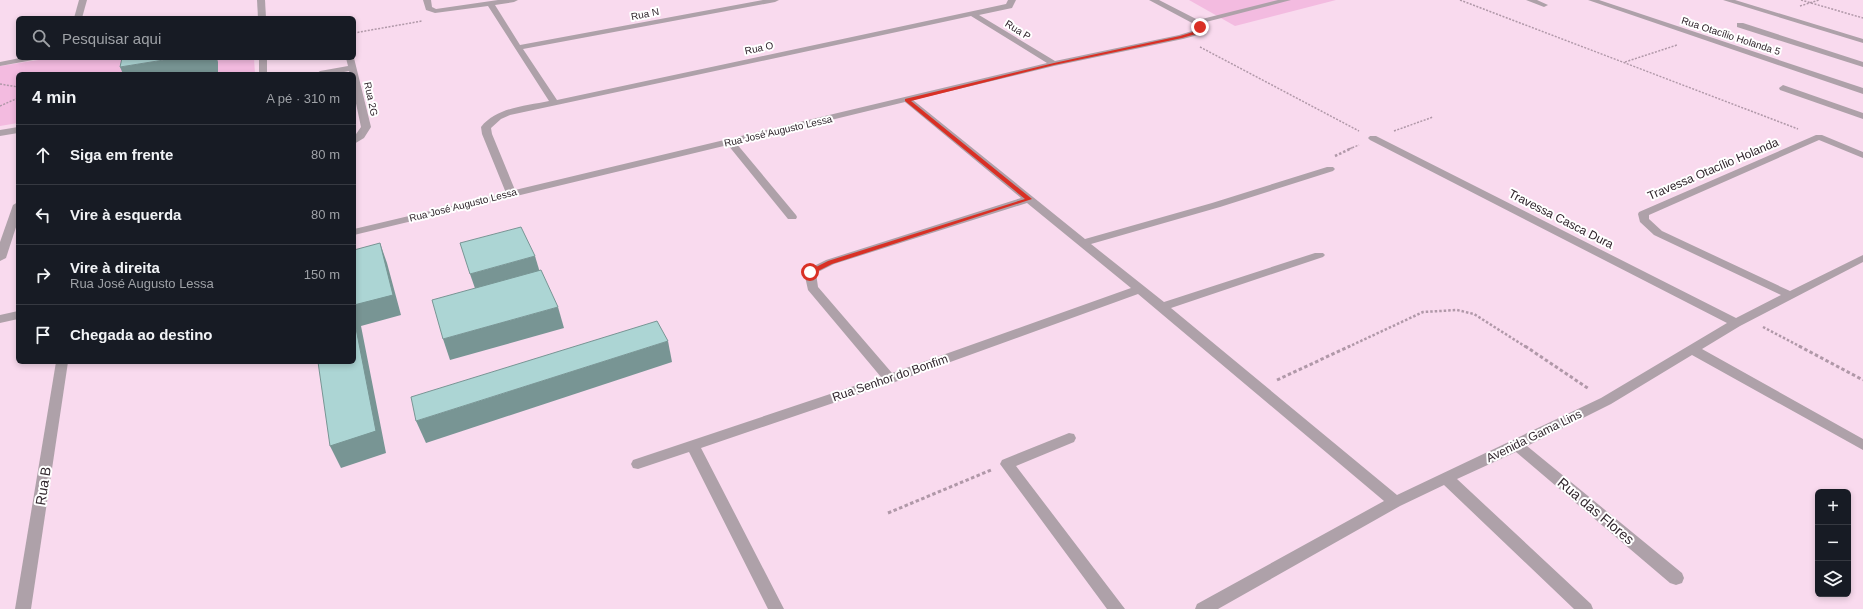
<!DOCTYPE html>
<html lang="pt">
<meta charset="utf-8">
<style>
body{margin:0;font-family:Helvetica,sans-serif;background:#20242c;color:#f1f3f6}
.controls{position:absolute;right:12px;bottom:12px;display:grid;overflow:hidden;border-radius:6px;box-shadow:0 2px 6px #0003}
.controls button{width:36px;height:36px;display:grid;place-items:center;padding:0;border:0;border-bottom:1px solid #363941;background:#171b24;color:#f1f3f6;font:20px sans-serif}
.stop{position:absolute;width:12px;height:12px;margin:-9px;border:3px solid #d93025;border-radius:50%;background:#fff}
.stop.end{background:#d93025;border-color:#fff;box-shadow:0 1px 4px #0008}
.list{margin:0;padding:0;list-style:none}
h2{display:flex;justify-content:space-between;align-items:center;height:52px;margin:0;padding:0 16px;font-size:17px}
h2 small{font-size:13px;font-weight:400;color:#9ea1a6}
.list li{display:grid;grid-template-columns:26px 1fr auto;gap:12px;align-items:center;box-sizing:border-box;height:60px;padding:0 16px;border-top:1px solid #363941}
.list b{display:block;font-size:15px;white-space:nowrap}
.list p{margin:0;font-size:13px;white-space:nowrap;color:#9ea1a6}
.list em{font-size:13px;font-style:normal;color:#9ea1a6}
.icon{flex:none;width:22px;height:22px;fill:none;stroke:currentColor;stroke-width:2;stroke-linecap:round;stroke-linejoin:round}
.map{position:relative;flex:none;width:1863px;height:609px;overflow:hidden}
.search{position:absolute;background:#171b24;box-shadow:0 2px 6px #0003;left:16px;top:16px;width:340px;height:44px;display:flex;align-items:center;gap:10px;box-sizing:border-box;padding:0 14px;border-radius:6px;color:#9ea1a6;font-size:15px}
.panel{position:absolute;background:#171b24;box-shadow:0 2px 6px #0003;left:16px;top:72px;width:340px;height:292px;border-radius:6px}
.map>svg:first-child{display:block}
</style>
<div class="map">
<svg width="1863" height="609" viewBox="0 0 1863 609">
<rect width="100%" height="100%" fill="#f9daee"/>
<g fill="#f3bbe0">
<polygon points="1189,0 1336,0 1235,26"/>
<polygon points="51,58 254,58 255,74 18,74 18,123 0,126 0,66"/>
</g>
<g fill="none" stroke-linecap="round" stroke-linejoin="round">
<g stroke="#b098a8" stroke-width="1.5" stroke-dasharray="2 1.5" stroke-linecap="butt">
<polyline points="1460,0 1798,129"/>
<polyline points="1801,0 1863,18"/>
<polyline points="1800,6 1819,0"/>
<polyline points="354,33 422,21"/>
<polyline points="1200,47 1359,131"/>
<polyline points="1625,62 1677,45"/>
<polyline points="0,84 18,87"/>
<polyline points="0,106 18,98"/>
<polyline points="1394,131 1433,117"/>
<polyline points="1349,149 1359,145"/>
</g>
<g stroke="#b098a8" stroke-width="2.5" stroke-dasharray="2.5 2" stroke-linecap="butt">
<polyline points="1335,156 1352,148"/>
<polyline points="1763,327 1801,347"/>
<polyline points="1348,347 1423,312 1457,310 1474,314 1526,347"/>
</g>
<g stroke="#b098a8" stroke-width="3" stroke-dasharray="3.5 2.5" stroke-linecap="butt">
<polyline points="1525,346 1589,389"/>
<polyline points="1799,346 1863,380"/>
<polyline points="1277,380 1350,346"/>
<polyline points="888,513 991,470"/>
</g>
<g fill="#aea1a9" fill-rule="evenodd">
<polygon points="79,0 87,0 82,18 74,18"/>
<polygon points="257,0 265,0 266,18 258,18"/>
<path d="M423,0H431L432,7L436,9L498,0H518L514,2L495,5L520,45L763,0H779L775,2L523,49L557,100L1006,4L1008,0H1016L1012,8L979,15L1055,61L1179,35L1192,31L1195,28L1194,24L1149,0H1159L1198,20L1278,0H1291L1202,23L1203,29L1198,35L1183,39L1054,66L913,100L1085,239L1212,203L1327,167H1333L1335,169L1333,171L1220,207L1091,244L1164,302L1315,253H1323L1325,255L1323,257L1171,308L1397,495L1601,398L1727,323L1370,140L1368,138L1370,136H1376L1736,318L1781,295L1654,235L1640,222L1638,214L1639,212L1816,135H1822L1863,152V158L1819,140L1649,215V219L1662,231L1790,291L1863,255V262L1740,326L1702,349L1863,439V450L1692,355L1611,404L1527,446L1682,573L1684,578L1682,583L1676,585L1670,583L1516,452L1457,479L1591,604L1593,609H1574L1444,485L1400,506L1218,609H1195L1197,604L1384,501L1138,294L895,382L701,448L784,609H768L689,452L638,469L633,468L631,464L633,460L881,377L808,290L804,272L806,270L826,260L1021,198L905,102L736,143L796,215L797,217L796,219H788L728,145L354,235V229L506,193L482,134L481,127C497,107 526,106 549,101L488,6L435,13L426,10ZM971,16L1047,63L515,190L492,134L491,128L501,119L510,115ZM1027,203L1131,288L892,373L818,287L816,273L834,264Z"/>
<polygon points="1526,0 1537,0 1548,5 1544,7"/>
<polygon points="1588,0 1599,0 1863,88 1863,94"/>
<polygon points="1723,0 1735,0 1863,39 1863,43"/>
<polygon points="1737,23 1743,23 1863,62 1863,67 1737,27"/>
<polygon points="20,58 37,58 33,60 0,66 0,62"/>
<rect x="259" y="58" width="8" height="16"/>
<polygon points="346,58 354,58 371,127 364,138 354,144 354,137 361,127 354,94 354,74 350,74 349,71 334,74 316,74 320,71 348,66"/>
<polygon points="1783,85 1863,113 1863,119 1780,90 1779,88"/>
<polygon points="18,127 18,133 0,136 0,130"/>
<polygon points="18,202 18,221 6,258 0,261 0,242 13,205"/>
<polygon points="18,311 18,319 0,323 0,315"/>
<polygon points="56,362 68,362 31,609 15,609"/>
<polygon points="1069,433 1074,434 1076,438 1074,442 1016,466 1125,609 1107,609 1000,464 1002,460"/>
</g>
</g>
<g fill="#789594">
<polygon points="176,58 217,58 218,62 218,73 215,74 123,74 120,67"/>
<polygon points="380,243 387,263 401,315 361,326 386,453 341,468 330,446 354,318 354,305"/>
<polygon points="535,256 541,276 477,294 470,274"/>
<polygon points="558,307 564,328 450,360 443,339"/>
<polygon points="668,341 672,362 426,443 416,421"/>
</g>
<g fill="#acd5d4" stroke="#789594">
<polygon points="122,58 176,58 120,67"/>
<polygon points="157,73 157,74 149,74"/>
<polygon points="521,227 535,256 470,274 460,243"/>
<polygon points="380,243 393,295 354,305 354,250"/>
<polygon points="541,270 558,307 443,339 432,300"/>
<polygon points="354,318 376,431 330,446 318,362 354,362"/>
<polygon points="657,321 668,341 416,421 411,397"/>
</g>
<polygon fill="#d93025" points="1198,26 1202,27 1196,34 1182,38 1054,65 911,101 1032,199 832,264 812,274 806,272 828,261 1025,199 905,101 905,99 1054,63 1180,36 1193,32"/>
<g text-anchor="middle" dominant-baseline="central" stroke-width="4" stroke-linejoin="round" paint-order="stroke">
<g font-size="10" fill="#31262d" stroke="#fff">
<text transform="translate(645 14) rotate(-11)">Rua N</text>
<text transform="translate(1018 30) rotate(32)">Rua P</text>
<text transform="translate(1731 36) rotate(18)">Rua Otacílio Holanda 5</text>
<text transform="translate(759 48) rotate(-12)">Rua O</text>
<text transform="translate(371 99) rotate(78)">Rua 2G</text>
<text transform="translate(778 131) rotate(-13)">Rua José Augusto Lessa</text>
<text transform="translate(463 205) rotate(-14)">Rua José Augusto Lessa</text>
</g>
<g font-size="12" fill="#31262d" stroke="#fff">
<text transform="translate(1713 169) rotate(-23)">Travessa Otacílio Holanda</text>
<text transform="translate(1561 219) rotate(27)">Travessa Casca Dura</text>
<text transform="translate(890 378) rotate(-19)">Rua Senhor do Bonfim</text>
<text transform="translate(1534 436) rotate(-26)">Avenida Gama Lins</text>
</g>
<g font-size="14" fill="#31262d" stroke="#fff">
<text transform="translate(43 486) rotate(-81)">Rua B</text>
<text transform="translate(1596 511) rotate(40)">Rua das Flores</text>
</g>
</g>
</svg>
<div class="controls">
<button>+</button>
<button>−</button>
<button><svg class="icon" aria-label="layers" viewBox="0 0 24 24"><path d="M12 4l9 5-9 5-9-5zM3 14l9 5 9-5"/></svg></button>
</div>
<div class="stop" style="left:810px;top:272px"></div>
<div class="stop end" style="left:1200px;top:27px"></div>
<div class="search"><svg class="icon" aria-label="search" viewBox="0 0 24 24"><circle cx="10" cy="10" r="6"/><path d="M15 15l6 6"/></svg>Pesquisar aqui</div>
<section class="panel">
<h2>4 min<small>A pé · 310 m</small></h2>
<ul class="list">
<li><svg class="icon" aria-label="ahead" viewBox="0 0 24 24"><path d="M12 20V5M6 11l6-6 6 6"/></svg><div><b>Siga em frente</b></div><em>80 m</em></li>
<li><svg class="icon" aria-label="left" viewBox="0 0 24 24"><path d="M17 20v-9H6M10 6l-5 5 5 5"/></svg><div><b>Vire à esquerda</b></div><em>80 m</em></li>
<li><svg class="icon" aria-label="right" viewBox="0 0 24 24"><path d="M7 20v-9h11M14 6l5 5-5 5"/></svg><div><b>Vire à direita</b><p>Rua José Augusto Lessa</p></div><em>150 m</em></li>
<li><svg class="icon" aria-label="arrive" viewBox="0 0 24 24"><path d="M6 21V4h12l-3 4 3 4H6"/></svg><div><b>Chegada ao destino</b></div></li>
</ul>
</section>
</div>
